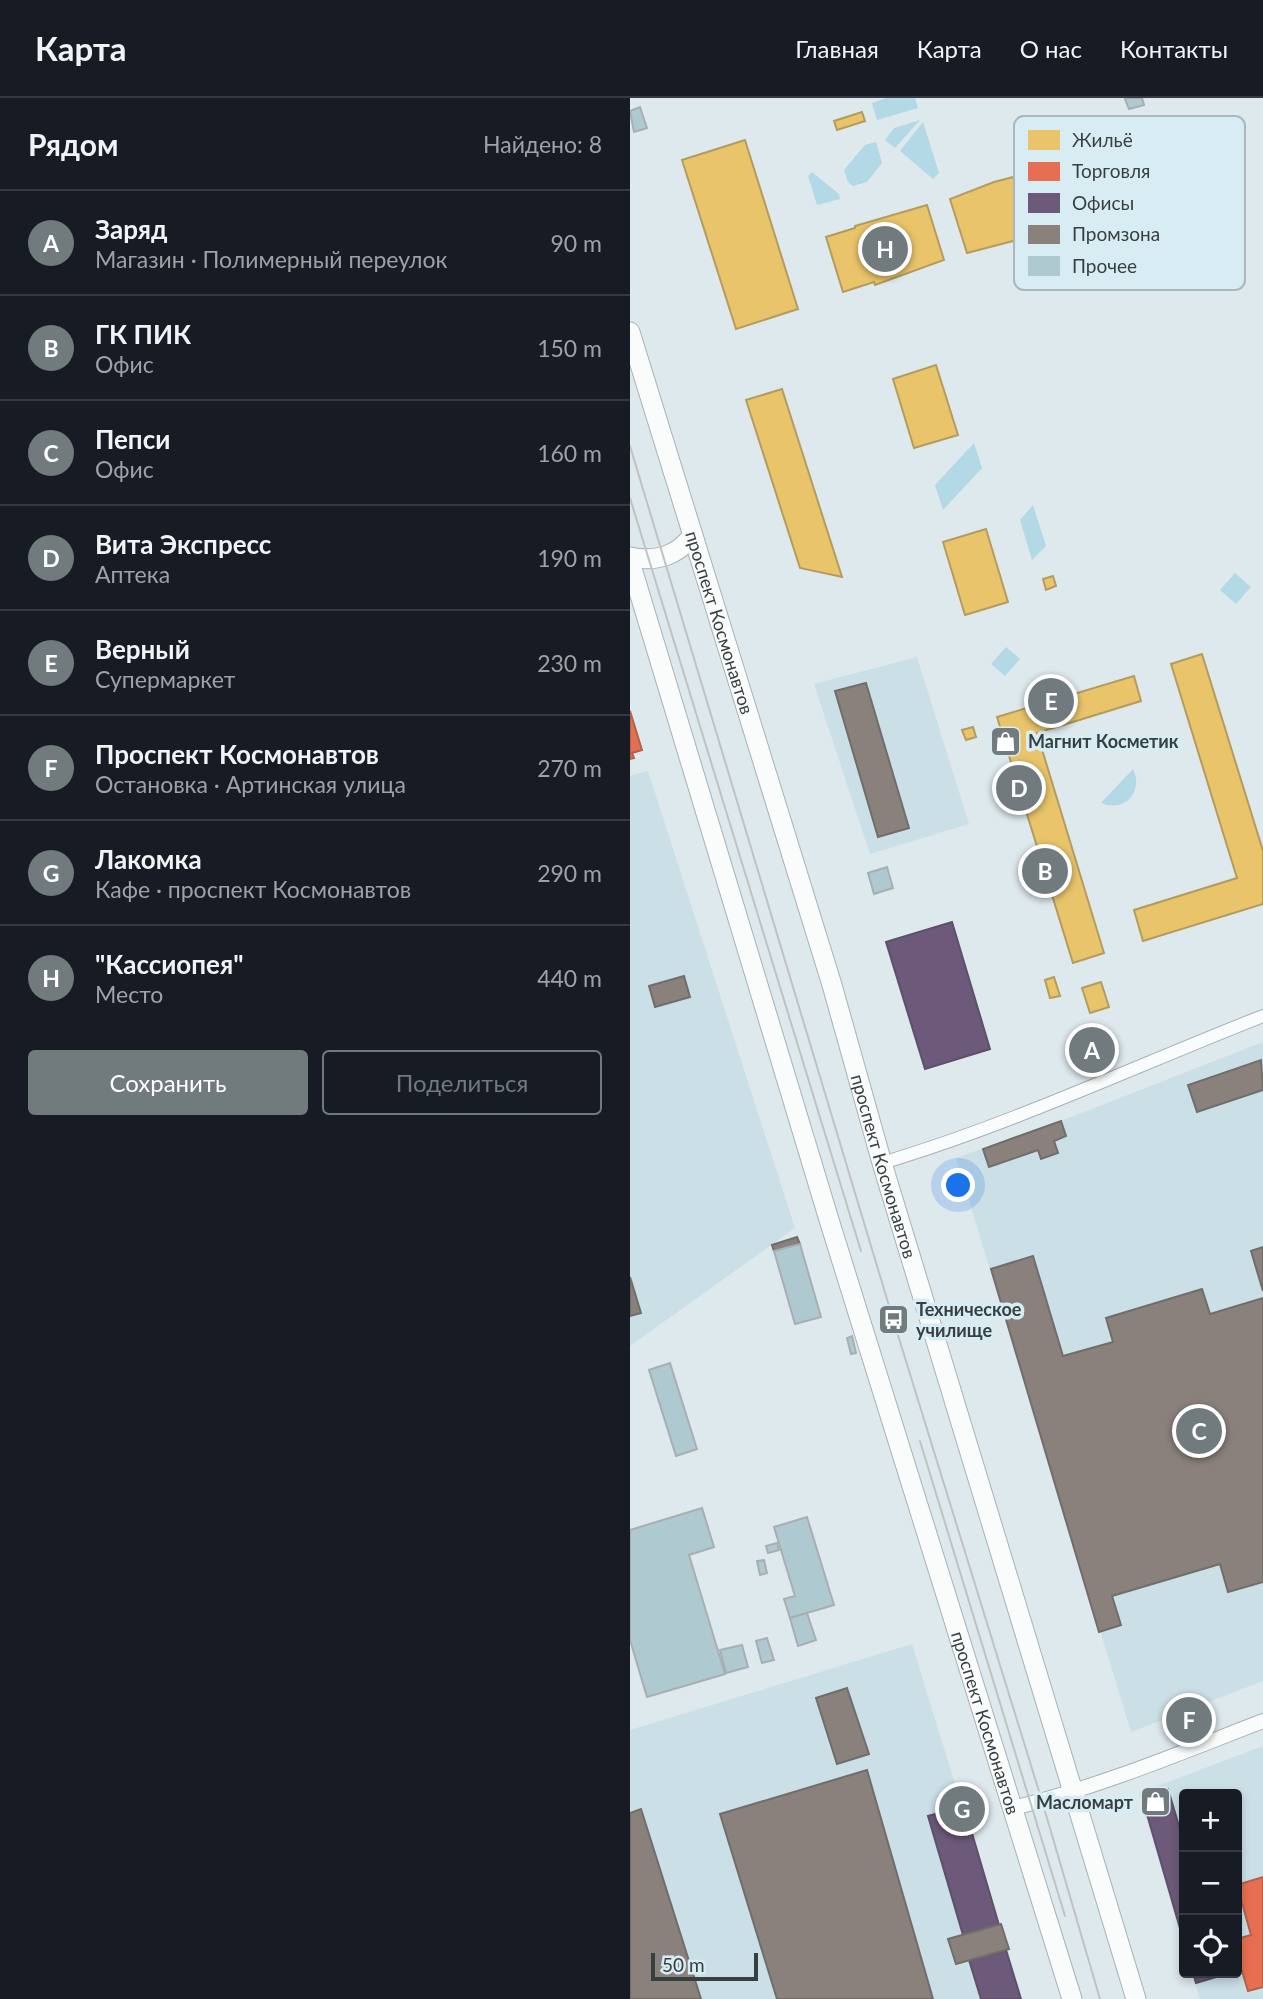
<!DOCTYPE html>
<html lang="ru">
<meta charset="utf-8">
<style>
body{margin:0;font-family:Lato,sans-serif;background:#20242c;color:#f1f3f6}
.controls{position:absolute;right:21px;bottom:21px;display:grid;overflow:hidden;border-radius:7px;box-shadow:0 4px 10px #0003}
.controls button{width:63px;height:63px;display:grid;place-items:center;padding:0;border:0;border-bottom:2px solid #363941;background:#171b24;color:#f1f3f6;font:35px sans-serif}
.scale{position:absolute;left:21px;bottom:18px;width:107px;box-sizing:border-box;padding-left:7px;border:4px solid #373f41;border-top:0;font-size:19px;line-height:24px;white-space:nowrap;color:#373f41;-webkit-text-stroke:5px #d8ecf3;paint-order:stroke}
.you{position:absolute;left:329px;top:1088px;width:24px;height:24px;margin:-18px;border:5px solid #fff;border-radius:50%;background:#1a73e8;box-shadow:0 0 0 10px #1a73e833}
.badge{display:grid;place-items:center;width:46px;height:46px;border-radius:50%;background:#717a7d;color:#fff;font-size:23px;font-weight:700}
.pin{position:absolute;translate:-50% -50%;border:4px solid #fff;box-shadow:0 2px 7px #0006}
.list{margin:0;padding:0;list-style:none}
h2{display:flex;justify-content:space-between;align-items:center;height:91px;margin:0;padding:0 28px;font-size:30px}
h2 small{font-size:23px;font-weight:400;color:#9ea1a6}
.list li{display:grid;grid-template-columns:46px 1fr auto;gap:21px;align-items:center;box-sizing:border-box;height:105px;padding:0 28px;border-top:2px solid #363941}
.list b{display:block;font-size:26px;white-space:nowrap}
.list p{margin:0;font-size:23px;white-space:nowrap;color:#9ea1a6}
.list em{font-size:23px;font-style:normal;color:#9ea1a6}
.actions{display:flex;gap:14px;padding:21px 28px}
.actions a{flex:1;padding:16px 0;border:2px solid #717a7d;border-radius:7px;text-align:center;font-size:24px;color:#717a7d}
.actions .main{background:#717a7d;color:#fff}
.icon{flex:none;width:38px;height:38px;fill:none;stroke:currentColor;stroke-width:2;stroke-linecap:round;stroke-linejoin:round}
.map{position:relative;flex:none;width:633px;height:1901px;overflow:hidden}
header{display:flex;align-items:center;gap:42px;box-sizing:border-box;height:98px;padding:0 35px;background:#171b24;border-bottom:2px solid #363941}
header strong{font-size:33px}
nav{display:flex;gap:38px;margin-inline-start:auto;font-size:24px}
main{display:flex}
aside{flex:1;background:#171b24}
.map>svg:first-child{display:block}
</style>
<header>
<strong>Карта</strong>
<nav><a>Главная</a><a>Карта</a><a>О нас</a><a>Контакты</a></nav>
</header>
<main>
<aside>
<h2>Рядом<small>Найдено: 8</small></h2>
<ul class="list">
<li><span class="badge">A</span><div><b>Заряд</b><p>Магазин · Полимерный переулок</p></div><em>90 m</em></li>
<li><span class="badge">B</span><div><b>ГК ПИК</b><p>Офис</p></div><em>150 m</em></li>
<li><span class="badge">C</span><div><b>Пепси</b><p>Офис</p></div><em>160 m</em></li>
<li><span class="badge">D</span><div><b>Вита Экспресс</b><p>Аптека</p></div><em>190 m</em></li>
<li><span class="badge">E</span><div><b>Верный</b><p>Супермаркет</p></div><em>230 m</em></li>
<li><span class="badge">F</span><div><b>Проспект Космонавтов</b><p>Остановка · Артинская улица</p></div><em>270 m</em></li>
<li><span class="badge">G</span><div><b>Лакомка</b><p>Кафе · проспект Космонавтов</p></div><em>290 m</em></li>
<li><span class="badge">H</span><div><b>&quot;Кассиопея&quot;</b><p>Место</p></div><em>440 m</em></li>
</ul>
<div class="actions"><a class="main">Сохранить</a><a>Поделиться</a></div>
</aside>
<div class="map">
<svg width="633" height="1901" viewBox="0 0 633 1901">
<rect width="100%" height="100%" fill="#dee9ed"/>
<g fill="#cbdfe7">
<polygon points="287,559 339,726 240,756 184,586"/>
<polygon points="18,673 165,1130 0,1248 0,678"/>
<polygon points="633,944 633,1583 501,1634 326,1060 431,1023"/>
<polygon points="282,1546 368,1826 371,1826 391,1901 0,1901 0,1632"/>
<polygon points="633,1648 633,1901 570,1901 562,1875 607,1875 607,1696 554,1696 554,1849 509,1695"/>
</g>
<g fill="#b3d9e7">
<polygon points="256,0 285,0 288,10 247,22 242,5"/>
<polygon points="290,22 265,50 255,42 264,30"/>
<polygon points="293,24 309,75 303,81 270,53"/>
<polygon points="246,44 252,65 237,84 223,88 218,84 214,72 235,47"/>
<polygon points="182,74 209,96 210,101 187,107 178,78"/>
<polygon points="344,345 352,370 313,412 305,387"/>
<polygon points="403,407 416,448 402,462 390,422"/>
<polygon points="605,475 621,489 606,506 590,492"/>
<polygon points="376,549 390,561 375,578 361,566"/>
<path d="M503,671C514,693 495,715 471,705Z"/>
</g>
<g fill="#e9c46a" stroke="#b49c5e" stroke-width="2">
<polygon points="232,14 235,23 207,32 204,23"/>
<polygon points="115,42 168,211 106,231 52,62"/>
<polygon points="425,68 442,122 383,143 337,155 320,101 364,84 383,79 384,82"/>
<polygon points="297,107 314,162 245,187 244,184 213,194 196,139 225,130 225,128"/>
<polygon points="306,267 328,337 284,350 263,281"/>
<polygon points="152,291 212,479 170,470 116,302"/>
<polygon points="356,431 378,504 335,517 313,444"/>
<polygon points="423,478 426,488 416,492 413,481"/>
<polygon points="572,556 633,753 633,806 513,843 504,812 607,780 541,566"/>
<polygon points="504,578 511,603 407,635 474,855 443,865 367,619"/>
<polygon points="343,629 346,639 336,642 332,632"/>
<polygon points="424,879 430,898 420,900 415,882"/>
<polygon points="471,884 479,909 460,915 452,890"/>
</g>
<g fill="#e76f51" stroke="#b2614c" stroke-width="2">
<polygon points="0,613 12,652 2,655 4,660 0,661"/>
<polygon points="633,1779 633,1889 618,1893 607,1856 607,1841 621,1837 607,1787"/>
</g>
<g fill="#6d597a" stroke="#5d5169" stroke-width="2">
<polygon points="322,824 360,951 295,971 256,844"/>
<polygon points="538,1691 554,1745 554,1844 512,1699"/>
<polygon points="334,1708 369,1827 333,1837 298,1718"/>
<polygon points="376,1852 391,1901 351,1901 339,1862"/>
<polygon points="563,1875 593,1875 593,1877 566,1885"/>
</g>
<g fill="#8a817c" stroke="#716d6a" stroke-width="2">
<polygon points="236,585 279,730 248,739 205,593"/>
<polygon points="54,878 60,899 25,909 19,888"/>
<polygon points="631,962 633,992 567,1014 558,987"/>
<polygon points="431,1023 436,1038 424,1043 428,1055 411,1061 408,1052 359,1069 353,1051"/>
<polygon points="167,1139 170,1146 144,1153 142,1147"/>
<polygon points="633,1149 633,1193 621,1153"/>
<polygon points="403,1158 433,1258 483,1244 476,1220 572,1191 580,1216 633,1200 633,1484 598,1494 590,1466 482,1498 491,1527 469,1534 361,1171"/>
<polygon points="0,1179 11,1215 0,1218"/>
<polygon points="217,1590 239,1656 207,1666 186,1600"/>
<polygon points="237,1672 303,1901 147,1901 90,1716"/>
<polygon points="11,1711 71,1901 0,1901 0,1715"/>
<polygon points="371,1826 379,1851 326,1866 318,1841"/>
</g>
<g fill="#afc9d1" stroke="#a7afb2" stroke-width="2">
<polygon points="499,0 512,0 514,7 499,11 495,1"/>
<polygon points="10,9 17,30 4,34 0,13"/>
<polygon points="257,769 263,790 244,796 238,775"/>
<polygon points="170,1146 191,1219 165,1226 144,1153"/>
<polygon points="222,1238 226,1255 221,1256 217,1240"/>
<polygon points="40,1265 67,1351 46,1358 19,1272"/>
<polygon points="72,1410 84,1449 59,1457 95,1576 17,1599 0,1542 0,1432"/>
<polygon points="177,1419 204,1507 160,1520 154,1501 165,1498 144,1429"/>
<polygon points="147,1445 149,1452 138,1455 136,1448"/>
<polygon points="134,1462 137,1475 130,1477 127,1463"/>
<polygon points="177,1515 186,1542 168,1548 160,1520"/>
<polygon points="137,1540 144,1562 132,1565 126,1543"/>
<polygon points="112,1547 118,1569 96,1575 90,1552"/>
</g>
<g fill="none" stroke-linecap="round" stroke-linejoin="round">
<defs>
<path id="minor" d="M252,1065C380,1027 508,967 633,918"/>
<path id="tertiary" d="M383,1710C469,1689 550,1655 633,1623"/>
<g id="primary">
<path id="s1" d="M0,234L202,887L252,1065L506,1901"/>
<path d="M0,459C26,464 46,459 63,437"/>
<path id="s2" d="M0,464L200,1125L442,1901"/>
</g>
</defs>
<use href="#minor" stroke="#a9b1b4" stroke-width="14"/>
<use href="#tertiary" stroke="#a9b1b4" stroke-width="16"/>
<use href="#primary" stroke="#a9b1b4" stroke-width="21"/>
<use href="#minor" stroke="#fafcfc" stroke-width="12"/>
<use href="#tertiary" stroke="#fafcfc" stroke-width="14"/>
<use href="#primary" stroke="#fafcfc" stroke-width="19"/>
<g stroke="#c0c3c3" stroke-width="2">
<polyline points="0,348 263,1221 412,1703 470,1901"/>
<polyline points="0,400 231,1153"/>
<polyline points="290,1343 435,1818"/>
</g>
</g>
<defs>
<symbol id="shop-square" viewBox="-11 -11 22 22"><rect x="-9" y="-9" width="18" height="18" rx="4" fill="#717a7d" stroke="#d8ecf3"/><path d="M-5-2.5h2.3a2.7 3.5 0 0 1 5.4 0H5L5.5 6h-11ZM-1.5-2.5h3a1.5 2.3 0 0 0-3 0Z" fill="#fff"/></symbol>
<symbol id="bus-square" viewBox="-11 -11 22 22"><rect x="-9" y="-9" width="18" height="18" rx="4" fill="#717a7d" stroke="#d8ecf3"/><path d="M-5-6H5V4H4V6H2V4H-2V6H-4V4H-5ZM-3.5-4V0h7V-4ZM-3.5 1.2v1.5H-2V1.2ZM2 1.2v1.5H3.5V1.2Z" fill="#fff"/></symbol>
</defs>
<g fill-rule="evenodd">
<use href="#shop-square" x="358" y="626" width="35" height="35"/>
<use href="#bus-square" x="246" y="1204" width="35" height="35"/>
<use href="#shop-square" x="508" y="1686" width="35" height="35"/>
</g>
<g text-anchor="middle" dominant-baseline="central" stroke-width="7" stroke-linejoin="round" paint-order="stroke">
<g font-size="18" fill="#373f41" stroke="#d8ecf3">
<text stroke="none"><textPath href="#s1" startOffset="304">проспект Космонавтов</textPath></text>
<text stroke="none"><textPath href="#s1" startOffset="872">проспект Космонавтов</textPath></text>
<text stroke="none"><textPath href="#s2" startOffset="1214">проспект Космонавтов</textPath></text>
</g>
<g font-size="18" font-weight="bold" fill="#373f41" stroke="#d8ecf3" text-anchor="start">
<text x="398" y="643">Магнит Косметик</text>
<text x="286" y="1211">Техническое<tspan x="286" dy="21">училище</tspan></text>
<text x="503" y="1704" text-anchor="end">Масломарт</text>
</g>
</g>
<rect x="384" y="18" width="231" height="174" rx="10" fill="#d8ecf3" stroke="#a8b8be" stroke-width="2"/>
<rect x="398" y="32" width="32" height="20" fill="#e9c46a"/>
<rect x="398" y="64" width="32" height="19" fill="#e76f51"/>
<rect x="398" y="95" width="32" height="20" fill="#6d597a"/>
<rect x="398" y="127" width="32" height="19" fill="#8a817c"/>
<rect x="398" y="158" width="32" height="20" fill="#afc9d1"/>
<g font-size="19" fill="#373f41">
<text x="442" y="49">Жильё</text>
<text x="442" y="80">Торговля</text>
<text x="442" y="112">Офисы</text>
<text x="442" y="143">Промзона</text>
<text x="442" y="175">Прочее</text>
</g>
</svg>
<div class="controls">
<button>+</button>
<button>−</button>
<button><svg class="icon" aria-label="locate" viewBox="0 0 24 24"><circle cx="12" cy="12" r="6"/><path d="M12 2v4M12 18v4M2 12h4M18 12h4"/></svg></button>
</div>
<div class="scale">50 m</div>
<div class="you"></div>
<div class="pin badge" style="left:462px;top:952px">A</div>
<div class="pin badge" style="left:415px;top:773px">B</div>
<div class="pin badge" style="left:569px;top:1333px">C</div>
<div class="pin badge" style="left:389px;top:690px">D</div>
<div class="pin badge" style="left:421px;top:603px">E</div>
<div class="pin badge" style="left:559px;top:1622px">F</div>
<div class="pin badge" style="left:332px;top:1711px">G</div>
<div class="pin badge" style="left:255px;top:151px">H</div>
</div>
</main>
